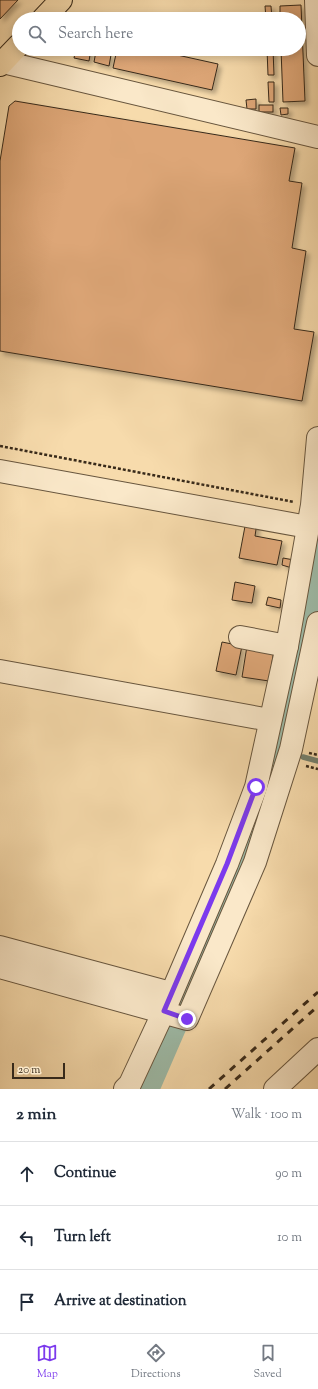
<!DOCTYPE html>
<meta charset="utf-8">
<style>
body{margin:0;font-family:"Sorts Mill Goudy",serif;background:#f2f2f3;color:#1f2937}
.scale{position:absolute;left:12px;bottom:10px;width:53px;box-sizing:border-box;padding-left:4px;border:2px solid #382a1a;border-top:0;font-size:11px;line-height:14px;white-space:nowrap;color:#382a1a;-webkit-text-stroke:3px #fae8c9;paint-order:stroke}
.stop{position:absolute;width:12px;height:12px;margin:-9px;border:3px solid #7c3aed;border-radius:50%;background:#fff}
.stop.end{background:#7c3aed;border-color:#fff;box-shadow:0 1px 4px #0008}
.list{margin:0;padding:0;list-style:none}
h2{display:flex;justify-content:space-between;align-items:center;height:52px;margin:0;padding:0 16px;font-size:17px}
h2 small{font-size:13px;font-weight:400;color:#747a83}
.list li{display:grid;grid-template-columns:26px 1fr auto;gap:12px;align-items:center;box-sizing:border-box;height:64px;padding:0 16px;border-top:1px solid #e0e1e3}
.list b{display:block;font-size:15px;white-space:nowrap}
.list em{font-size:13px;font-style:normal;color:#747a83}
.icon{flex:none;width:22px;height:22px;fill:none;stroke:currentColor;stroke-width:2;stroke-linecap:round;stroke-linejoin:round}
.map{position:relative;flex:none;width:318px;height:1089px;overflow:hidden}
.search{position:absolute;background:#fff;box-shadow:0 2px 10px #0003;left:12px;right:12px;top:12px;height:44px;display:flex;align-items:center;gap:10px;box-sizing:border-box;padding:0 14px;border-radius:22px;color:#747a83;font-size:15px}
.sheet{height:244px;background:#fff}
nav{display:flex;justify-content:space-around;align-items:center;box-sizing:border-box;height:56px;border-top:1px solid #e0e1e3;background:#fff;font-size:11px;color:#747a83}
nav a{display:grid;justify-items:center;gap:2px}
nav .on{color:#7c3aed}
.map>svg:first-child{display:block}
</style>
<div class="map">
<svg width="318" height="1089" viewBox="0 0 318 1089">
<defs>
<filter id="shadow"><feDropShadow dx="3.5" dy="3.5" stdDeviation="2" flood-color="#0004"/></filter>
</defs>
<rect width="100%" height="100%" fill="#f7dbac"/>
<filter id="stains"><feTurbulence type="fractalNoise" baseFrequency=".005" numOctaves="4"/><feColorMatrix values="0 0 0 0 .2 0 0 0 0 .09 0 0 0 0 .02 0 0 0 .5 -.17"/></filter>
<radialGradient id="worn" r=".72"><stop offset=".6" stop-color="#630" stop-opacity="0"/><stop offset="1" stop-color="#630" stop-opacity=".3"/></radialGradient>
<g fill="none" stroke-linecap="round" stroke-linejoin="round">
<polyline stroke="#75816f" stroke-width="5.5" points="303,757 318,761"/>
<polyline stroke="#9dbba8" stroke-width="32" points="143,1089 248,847 267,790 299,650 318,540"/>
</g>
<g fill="#dda677" stroke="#382a1a" filter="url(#shadow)">
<polygon points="0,0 18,0 0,19"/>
<polygon points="301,5 305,101 283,102 281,49 299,49 299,19 280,19 280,6"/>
<polygon points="265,6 271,6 272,19 266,19"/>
<polygon points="221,15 228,16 228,19 220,19"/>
<polygon points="76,49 91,49 89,61 74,58"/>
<polygon points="117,49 150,49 218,64 212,90 113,68"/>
<polygon points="267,49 273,49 274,75 268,75"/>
<polygon points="96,51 111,55 109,66 94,62"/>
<polygon points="268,82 274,82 274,102 269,102"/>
<polygon points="256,99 256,109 247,109 246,100"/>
<polygon points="15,101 295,148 289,181 302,183 292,248 306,251 294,329 314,332 302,401 0,351 0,161 9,106"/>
<rect x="259" y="105" width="14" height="7"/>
<polygon points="280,108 288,108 288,114 281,115"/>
<polygon points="246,521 257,523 255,536 282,541 277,565 239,558"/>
<polygon points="283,558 294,560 292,568 282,565"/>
<polygon points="235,582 255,586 252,603 232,600"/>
<polygon points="268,597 281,600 280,608 266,605"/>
<polygon points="222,642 242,646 236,675 216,671"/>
<polygon points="247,646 274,650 269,681 242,677"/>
</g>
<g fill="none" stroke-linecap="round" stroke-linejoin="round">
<defs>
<g id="minor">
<polyline points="316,0 318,55"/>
<polyline points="3,62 318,137"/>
<polyline points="0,471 308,527"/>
<polyline points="240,637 287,646"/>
<polyline points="0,671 270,720"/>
<polyline points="0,947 171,993"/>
<polyline points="0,967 187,1019 255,862 291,749 318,623"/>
<polyline points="125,1089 130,1084 164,1011 227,864 256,787 287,646 312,505 318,438"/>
<polyline points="275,1089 318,1049"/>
</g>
<g id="highway">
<polyline points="43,19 61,0"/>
<polyline points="0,65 19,45"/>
</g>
</defs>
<use href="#minor" stroke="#68563e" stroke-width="24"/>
<use href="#highway" stroke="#382a1a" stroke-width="24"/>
<g stroke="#382a1a" stroke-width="2.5" stroke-dasharray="3 2" stroke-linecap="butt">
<polyline points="0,446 294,502"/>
<polyline points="309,753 318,755"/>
<polyline points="306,766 318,769"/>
</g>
<use href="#minor" stroke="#fae8c9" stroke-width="22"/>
<use href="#highway" stroke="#f7dbac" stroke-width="22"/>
<g stroke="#382a1a" stroke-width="3" stroke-dasharray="7 7" stroke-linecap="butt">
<polyline points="209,1089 318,992"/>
<polyline points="225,1089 318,1006"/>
</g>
</g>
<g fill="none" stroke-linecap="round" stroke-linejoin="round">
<polyline stroke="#7c3aed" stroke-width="5" points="187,1019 164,1011 227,864 256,787"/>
</g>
<rect width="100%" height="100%" filter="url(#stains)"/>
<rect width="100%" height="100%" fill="url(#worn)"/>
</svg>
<div class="scale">20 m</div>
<div class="stop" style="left:256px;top:787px"></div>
<div class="stop end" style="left:187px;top:1019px"></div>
<div class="search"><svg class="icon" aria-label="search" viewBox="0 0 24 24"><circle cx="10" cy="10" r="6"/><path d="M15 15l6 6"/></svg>Search here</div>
</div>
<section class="sheet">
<h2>2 min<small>Walk · 100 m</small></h2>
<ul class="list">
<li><svg class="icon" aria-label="ahead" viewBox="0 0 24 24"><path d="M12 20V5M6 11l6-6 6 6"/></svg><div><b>Continue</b></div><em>90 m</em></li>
<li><svg class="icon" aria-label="left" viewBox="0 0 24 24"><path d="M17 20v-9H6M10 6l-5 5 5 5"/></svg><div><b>Turn left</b></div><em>10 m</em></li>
<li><svg class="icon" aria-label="arrive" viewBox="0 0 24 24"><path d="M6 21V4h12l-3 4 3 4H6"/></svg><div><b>Arrive at destination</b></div></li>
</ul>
</section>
<nav>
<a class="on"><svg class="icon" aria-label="map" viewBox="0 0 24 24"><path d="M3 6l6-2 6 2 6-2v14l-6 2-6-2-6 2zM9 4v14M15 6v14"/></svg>Map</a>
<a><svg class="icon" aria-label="directions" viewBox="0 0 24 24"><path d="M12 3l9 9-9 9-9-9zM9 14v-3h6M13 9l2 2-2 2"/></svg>Directions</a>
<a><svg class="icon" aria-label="saved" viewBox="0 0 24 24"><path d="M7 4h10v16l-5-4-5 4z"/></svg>Saved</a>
</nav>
